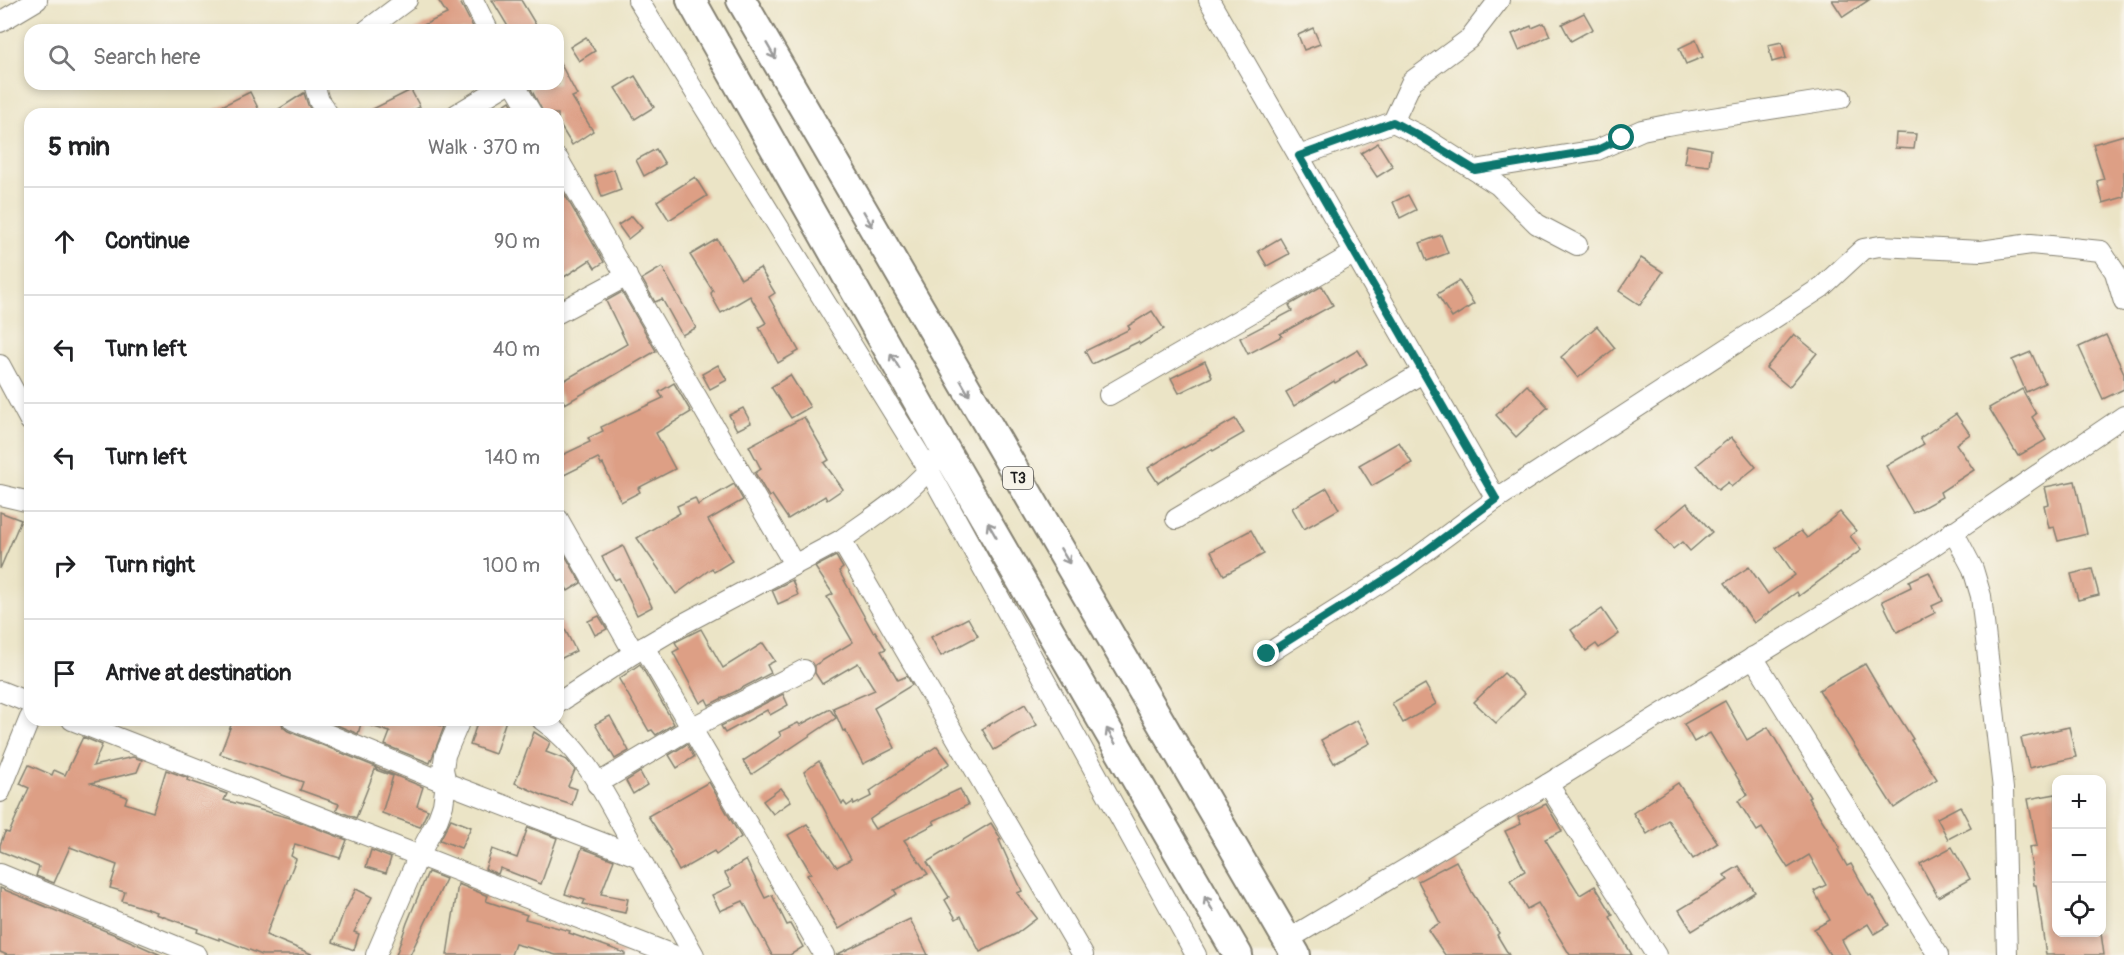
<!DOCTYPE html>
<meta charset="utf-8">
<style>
body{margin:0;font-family:Pangolin,sans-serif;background:#f2f2f2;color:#202124}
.controls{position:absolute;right:18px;bottom:18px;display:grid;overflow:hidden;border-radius:12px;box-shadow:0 3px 9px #0003}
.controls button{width:54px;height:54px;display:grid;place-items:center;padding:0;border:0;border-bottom:2px solid #e0e0e0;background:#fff;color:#202124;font:30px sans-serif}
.stop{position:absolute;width:18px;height:18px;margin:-14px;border:4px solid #0f766e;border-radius:50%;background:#fff}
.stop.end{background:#0f766e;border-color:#fff;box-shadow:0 2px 6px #0008}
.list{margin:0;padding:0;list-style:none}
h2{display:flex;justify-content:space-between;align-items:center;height:78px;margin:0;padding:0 24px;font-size:26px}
h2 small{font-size:20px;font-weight:400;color:#757577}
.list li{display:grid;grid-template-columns:39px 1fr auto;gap:18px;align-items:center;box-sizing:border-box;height:108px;padding:0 24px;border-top:2px solid #e0e0e0}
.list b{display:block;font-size:22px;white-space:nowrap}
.list em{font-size:20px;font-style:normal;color:#757577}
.icon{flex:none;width:33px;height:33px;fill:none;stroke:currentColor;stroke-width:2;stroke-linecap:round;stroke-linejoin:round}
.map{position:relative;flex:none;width:2124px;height:955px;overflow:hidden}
.search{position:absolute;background:#fff;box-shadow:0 3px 9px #0003;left:24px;top:24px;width:540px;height:66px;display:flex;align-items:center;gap:15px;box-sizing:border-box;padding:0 21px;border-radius:18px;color:#757577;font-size:22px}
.panel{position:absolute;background:#fff;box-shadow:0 3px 9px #0003;left:24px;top:108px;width:540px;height:618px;border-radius:18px}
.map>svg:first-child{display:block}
</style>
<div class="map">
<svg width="2124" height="955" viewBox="0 0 2124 955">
<rect width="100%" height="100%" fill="#f7f3e8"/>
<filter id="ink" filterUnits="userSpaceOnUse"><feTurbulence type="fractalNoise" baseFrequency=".0167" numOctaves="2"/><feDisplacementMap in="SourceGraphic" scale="12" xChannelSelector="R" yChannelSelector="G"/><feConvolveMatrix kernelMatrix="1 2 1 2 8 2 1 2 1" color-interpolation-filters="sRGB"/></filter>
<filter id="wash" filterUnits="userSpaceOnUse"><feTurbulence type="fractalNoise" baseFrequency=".008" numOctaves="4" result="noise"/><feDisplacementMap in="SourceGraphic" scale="24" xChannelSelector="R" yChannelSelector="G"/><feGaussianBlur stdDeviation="1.35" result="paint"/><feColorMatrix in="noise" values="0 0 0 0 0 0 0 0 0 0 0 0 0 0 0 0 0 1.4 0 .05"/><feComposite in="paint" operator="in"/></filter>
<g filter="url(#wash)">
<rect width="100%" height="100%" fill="#ebe4c6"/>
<g id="blocks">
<g fill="#dd9f85">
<polygon points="438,0 459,0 473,27 468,30 413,30 447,14"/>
<polygon points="492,0 521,0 539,30 510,30"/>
<polygon points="1832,0 1869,0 1843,17"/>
<polygon points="1584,13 1593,29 1571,41 1562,24"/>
<polygon points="1544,23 1550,36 1519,50 1512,34 1531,26 1532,28"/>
<polygon points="1313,28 1320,44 1304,50 1298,35"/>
<polygon points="586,37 595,51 579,61 570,47"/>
<polygon points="1696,40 1703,57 1686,64 1679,48"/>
<polygon points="1782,42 1786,58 1772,62 1768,45"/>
<polygon points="558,59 577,95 572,97 593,131 572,145 558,122 558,114 544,114 531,89 538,84 558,84"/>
<polygon points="635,76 654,107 635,119 615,88"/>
<polygon points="411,90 420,107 405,114 363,114"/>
<polygon points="250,92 261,114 206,114"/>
<polygon points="304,93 308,105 313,114 271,114"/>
<polygon points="510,101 518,114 490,114"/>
<polygon points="1896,133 1916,134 1914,149 1895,148"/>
<polygon points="2124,135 2124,197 2103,203 2097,181 2104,179 2093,144"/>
<polygon points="1378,143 1393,167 1377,177 1361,153"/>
<polygon points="1687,145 1711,149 1709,166 1684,163"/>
<polygon points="656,149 665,164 644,176 636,160"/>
<polygon points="614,169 621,190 602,197 595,176"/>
<polygon points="695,177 707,196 669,220 657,201"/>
<polygon points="558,183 604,262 595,268 590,260 558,281"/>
<polygon points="1408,195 1416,210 1400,218 1393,202"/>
<polygon points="632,216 642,228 628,239 618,225"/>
<polygon points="1441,235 1448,253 1427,261 1420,243"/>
<polygon points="1280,238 1289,254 1267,266 1258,251"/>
<polygon points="717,239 741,279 760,268 775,293 769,297 799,351 778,363 759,327 766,323 750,296 721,313 712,297 711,293 713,291 690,255"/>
<polygon points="1641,258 1663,272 1640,305 1619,291"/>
<polygon points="662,267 696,328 682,335 662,299 655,302 642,279"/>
<polygon points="1459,281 1474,304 1452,318 1437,294"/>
<polygon points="1322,286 1333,305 1280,334 1282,336 1248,354 1240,338 1292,311 1289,305"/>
<polygon points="622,292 656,351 565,404 558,392 558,384 627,344 606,301"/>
<polygon points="1152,311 1164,329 1140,344 1138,342 1092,364 1085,351 1130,329 1128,326"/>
<polygon points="1597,326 1615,348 1578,378 1561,357"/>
<polygon points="1794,334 1817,353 1789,387 1766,368"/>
<polygon points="2106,335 2124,373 2124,389 2103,399 2079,347"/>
<polygon points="1358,350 1367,364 1335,383 1334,381 1294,406 1286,392"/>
<polygon points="2031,352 2045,383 2026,392 2012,360"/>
<polygon points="1205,361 1212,377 1179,393 1171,378"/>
<polygon points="718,365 727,380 710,389 702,374"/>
<polygon points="790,375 810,407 791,418 771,387"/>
<polygon points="674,383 691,412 656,433 675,469 638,488 640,492 621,502 603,464 601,465 598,458 558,478 558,457 590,442 588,438 603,431 601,427 663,398 659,392"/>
<polygon points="1527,385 1548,407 1516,437 1496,415"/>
<polygon points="2022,389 2036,414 2032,417 2046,440 2018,456 1989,408"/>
<polygon points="743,408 751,423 737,430 729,415"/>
<polygon points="1956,414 1970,434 1956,444 1974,470 1940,492 1942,497 1913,513 1886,466 1924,444 1920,438"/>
<polygon points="804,417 829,460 824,463 843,489 827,500 825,496 788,519 772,495 769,497 755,473 761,469 749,446"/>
<polygon points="1235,419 1244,433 1213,451 1212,449 1158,483 1148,468 1183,447 1184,448"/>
<polygon points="1731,437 1756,467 1731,487 1728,482 1718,490 1697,465"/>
<polygon points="1399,442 1412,463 1372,486 1359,465"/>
<polygon points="2075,481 2087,534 2058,541 2054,527 2049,528 2044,505 2049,504 2045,487"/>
<polygon points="734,484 743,500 708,520 732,561 714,572 712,568 676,594 637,538 680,513 677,506 695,498 698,505"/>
<polygon points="1327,488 1339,509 1304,529 1292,508"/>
<polygon points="1687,503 1712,532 1690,551 1682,542 1673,549 1656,529"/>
<polygon points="0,512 21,520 0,569"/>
<polygon points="1840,512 1856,531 1850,536 1861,550 1799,596 1797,592 1754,623 1725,583 1749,567 1768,594 1795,575 1776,548 1801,531 1807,538"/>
<polygon points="1251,530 1264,554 1224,575 1211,551"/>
<polygon points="558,543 581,583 568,591 558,575"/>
<polygon points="623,546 652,607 637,615 619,578 615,580 602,557"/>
<polygon points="836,556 843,568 839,571 873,632 875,631 886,649 881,651 898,680 907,676 912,685 874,708 895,748 863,764 845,730 843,731 833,708 875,690 858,663 822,684 815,673 815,665 853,642 827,597 833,594 815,567"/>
<polygon points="2092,569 2099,595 2078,600 2071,574"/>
<polygon points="1929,572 1943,601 1932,606 1935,613 1897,632 1882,601 1911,587 1909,581"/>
<polygon points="792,580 798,595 778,604 772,590"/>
<polygon points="1602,609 1619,634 1599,648 1596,644 1586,651 1571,630"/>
<polygon points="558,616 576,651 558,660"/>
<polygon points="599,616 607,629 595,635 588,621"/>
<polygon points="968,618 978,636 941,656 931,637"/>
<polygon points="701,629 723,668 763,643 775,661 767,665 771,673 709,705 706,699 700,703 673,652 679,649 675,642"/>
<polygon points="640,664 674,724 656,735 652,730 649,731 619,679"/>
<polygon points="1865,664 1890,707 1892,706 1913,739 1911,740 1937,779 1894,808 1819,690"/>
<polygon points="1504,673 1525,694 1496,723 1474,702"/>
<polygon points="1425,684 1436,704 1403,723 1392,703"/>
<polygon points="783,694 788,705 770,715 767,710 725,733 721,726"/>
<polygon points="1725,701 1747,740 1768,727 1810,797 1808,798 1840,848 1838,850 1847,866 1851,864 1869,896 1871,895 1889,925 1874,934 1868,924 1842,940 1850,955 1830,955 1814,929 1830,920 1814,891 1826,885 1809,855 1788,868 1762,828 1757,831 1738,801 1748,795 1710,733 1694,742 1684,724"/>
<polygon points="1025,704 1037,725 994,750 982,729"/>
<polygon points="830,709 836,718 752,774 743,761 781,736 779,732 798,723 800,725"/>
<polygon points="610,716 629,751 615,759 595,724"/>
<polygon points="233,720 281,720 283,727 288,731 376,767 356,818 336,810 339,804 300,790 303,782 220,754"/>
<polygon points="325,720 426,720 444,727 430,763 385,745 390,732 362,723 362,720 358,734"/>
<polygon points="478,720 506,720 495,754 470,745"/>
<polygon points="1357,720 1370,743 1334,763 1321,740"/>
<polygon points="2069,727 2076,757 2029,768 2021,738"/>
<polygon points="534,732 550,742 546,752 567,760 575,770 568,786 577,789 572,805 544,796 515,783"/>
<polygon points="83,737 102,745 93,766 133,757 142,760 137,772 91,783 127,797 125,803 153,812 166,770 188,778 187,780 227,794 224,800 290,818 347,840 340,858 295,844 291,856 296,859 266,935 314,955 262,955 219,938 219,940 197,932 198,929 156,914 157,912 122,901 125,892 110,888 117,865 70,847 54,883 36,876 39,867 0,851 0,845 5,832 9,833 29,788 20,784 29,765 52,775 54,770 65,775"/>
<polygon points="687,744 694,757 677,768 669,755"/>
<polygon points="937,746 950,763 869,820 875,829 960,789 968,805 933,821 935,824 904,840 928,874 894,890 897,894 839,929 807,875 811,873 788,835 807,824 837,867 851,859 804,772 819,761 842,804 844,802 847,806 853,802 854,805 872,796 870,791"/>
<polygon points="377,768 423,787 417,806 428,810 420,827 382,813 393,776 376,770"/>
<polygon points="640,772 647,785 633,794 626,781"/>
<polygon points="709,782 741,837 716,855 714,851 679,871 669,852 671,851 648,816"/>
<polygon points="1678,783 1718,843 1693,859 1668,820 1647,834 1633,813"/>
<polygon points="781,788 791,801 773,814 763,801"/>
<polygon points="2056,794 2056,933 2101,933 2104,955 2046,955 2036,885 2034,885 2029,847 2037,846 2028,799"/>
<polygon points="1546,804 1562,831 1545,839 1580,895 1595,886 1613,915 1610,917 1632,955 1570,955 1538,903 1527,909 1510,880 1525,871 1505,831 1521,824 1518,817"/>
<polygon points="1960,806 1971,827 1948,839 1937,818"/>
<polygon points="451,819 471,827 461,848 440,840"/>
<polygon points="991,823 1001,839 999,840 1022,891 1017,893 1037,918 1016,934 980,952 961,916 956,919 945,900 949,897 927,862"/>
<polygon points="528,827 557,838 541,884 500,868 498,874 485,869 492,849 517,858"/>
<polygon points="1952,847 1970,879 1938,897 1920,864"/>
<polygon points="582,848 614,860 601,894 628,899 625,913 583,904 585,900 565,894"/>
<polygon points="371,850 391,858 386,873 366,867"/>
<polygon points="746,860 765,898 772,895 787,925 790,924 803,947 790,955 772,955 743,901 720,911 712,895 732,886 725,873"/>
<polygon points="1456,861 1473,894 1499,933 1497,935 1509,955 1445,955 1428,930 1440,923 1418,881"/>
<polygon points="1739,866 1755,892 1692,931 1679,910 1728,880 1724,875"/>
<polygon points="428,872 446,879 410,955 396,955 407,923"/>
<polygon points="458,884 488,896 486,901 527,915 525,919 570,931 569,933 625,953 625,955 556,955 515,944 511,955 447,955"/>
<polygon points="0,888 123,938 161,955 7,955 0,952"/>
<polygon points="356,889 372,897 354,932 359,934 354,950 333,942 343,914"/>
<polygon points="910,919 928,955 836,955"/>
</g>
</g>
</g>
<g filter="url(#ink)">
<use href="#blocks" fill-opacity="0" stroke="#848071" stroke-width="1.5"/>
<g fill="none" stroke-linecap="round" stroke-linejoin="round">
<defs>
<g id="minor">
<polyline points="473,0 488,30"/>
<polyline points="638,0 929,470 1196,955"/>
<polyline points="1209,0 1496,499"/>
<polyline points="0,22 37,0"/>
<polyline points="367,30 407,0"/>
<polyline points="314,84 319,101 328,114"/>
<polyline points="514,84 532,114"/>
<polyline points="457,114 507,84"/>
<polyline points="1393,122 1423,137 1498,185 1537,224 1577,245"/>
<polyline points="1299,156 1393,122 1412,81 1469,39 1499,0"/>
<polyline points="558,159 794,564"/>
<polyline points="1475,170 1597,150 1642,130 1667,125 1841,98"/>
<polyline points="558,313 627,276"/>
<polyline points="0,365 30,421"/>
<polyline points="1109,395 1355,253"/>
<polyline points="0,495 30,502"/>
<polyline points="558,519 634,653"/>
<polyline points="1176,519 1424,372"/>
<polyline points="1953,531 1973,569 1981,596 2003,789 2007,955"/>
<path d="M841,540C871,518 915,491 935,461"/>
<polyline points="644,647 824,955"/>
<polyline points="1267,654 1400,570 1496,499 1822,287 1863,249 1880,246 1981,251 2031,244 2101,251 2115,272 2124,302"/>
<polyline points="1753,657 1938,955"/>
<polyline points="0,691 30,703"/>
<polyline points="558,703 634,653 683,624 841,540 1083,955"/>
<polyline points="72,720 673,955"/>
<polyline points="293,720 446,783 639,857"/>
<path d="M542,720C584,749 607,799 631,842C652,880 673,917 694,955"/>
<polyline points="597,784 691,728 804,670"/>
<polyline points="1548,784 1656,955"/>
<polyline points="0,792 30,718"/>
<polyline points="0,874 197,955"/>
<polyline points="1287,940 1548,784 1918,556 2124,416"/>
<polyline points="376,955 418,857 438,819 443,805 446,783 443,769 445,755 460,720"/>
</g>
<g id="highway">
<polyline points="691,0 944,448 1238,955"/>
<polyline points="741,0 1296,955"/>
</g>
</defs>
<use href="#minor" stroke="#848071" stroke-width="22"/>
<use href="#highway" stroke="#848071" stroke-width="32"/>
<use href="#minor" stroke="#fff" stroke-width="20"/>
<use href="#highway" stroke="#fff" stroke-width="28"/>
</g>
<defs><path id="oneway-shaft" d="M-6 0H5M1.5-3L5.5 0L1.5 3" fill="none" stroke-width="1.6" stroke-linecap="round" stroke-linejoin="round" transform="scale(1.5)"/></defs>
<g stroke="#999">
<use href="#oneway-shaft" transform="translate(771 51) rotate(60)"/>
<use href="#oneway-shaft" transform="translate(868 219) rotate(60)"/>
<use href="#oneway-shaft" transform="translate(895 361) rotate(-120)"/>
<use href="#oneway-shaft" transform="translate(965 388) rotate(60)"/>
<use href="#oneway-shaft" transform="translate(992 530) rotate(-120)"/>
<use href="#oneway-shaft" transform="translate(1065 556) rotate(59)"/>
<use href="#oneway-shaft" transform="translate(1111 736) rotate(-120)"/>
<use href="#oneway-shaft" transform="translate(1209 904) rotate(-120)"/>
</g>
</g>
<g fill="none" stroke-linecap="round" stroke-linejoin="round" filter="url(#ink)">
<polyline stroke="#0f766e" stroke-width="8" points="1267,654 1400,570 1496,499 1299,156 1393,122 1423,138 1475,170 1597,150 1622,138"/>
</g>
<g text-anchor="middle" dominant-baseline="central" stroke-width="6" stroke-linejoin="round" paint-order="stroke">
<rect fill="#f7f3e8" stroke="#5e5c59" stroke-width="1.5" x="1003" y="467" width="30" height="22" rx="4.5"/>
<g font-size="14" font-weight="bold" fill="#1c1c1c">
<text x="1018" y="478">T3</text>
</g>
</g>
</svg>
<div class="controls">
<button>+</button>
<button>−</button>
<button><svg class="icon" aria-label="locate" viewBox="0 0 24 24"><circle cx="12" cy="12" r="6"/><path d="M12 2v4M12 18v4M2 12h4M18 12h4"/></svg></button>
</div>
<div class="stop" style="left:1622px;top:138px"></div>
<div class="stop end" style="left:1267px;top:654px"></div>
<div class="search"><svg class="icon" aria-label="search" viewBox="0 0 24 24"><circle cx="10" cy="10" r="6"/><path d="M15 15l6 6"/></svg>Search here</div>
<section class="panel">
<h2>5 min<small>Walk · 370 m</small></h2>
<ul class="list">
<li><svg class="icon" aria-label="ahead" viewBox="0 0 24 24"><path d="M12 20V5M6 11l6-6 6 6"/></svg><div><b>Continue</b></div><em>90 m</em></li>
<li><svg class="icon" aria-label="left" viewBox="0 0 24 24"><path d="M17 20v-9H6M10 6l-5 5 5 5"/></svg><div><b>Turn left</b></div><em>40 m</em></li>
<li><svg class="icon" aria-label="left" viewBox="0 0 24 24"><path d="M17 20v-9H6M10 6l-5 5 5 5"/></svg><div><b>Turn left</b></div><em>140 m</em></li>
<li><svg class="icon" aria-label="right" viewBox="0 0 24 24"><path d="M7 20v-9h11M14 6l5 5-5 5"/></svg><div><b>Turn right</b></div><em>100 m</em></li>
<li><svg class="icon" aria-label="arrive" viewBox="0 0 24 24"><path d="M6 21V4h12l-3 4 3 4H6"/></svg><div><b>Arrive at destination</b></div></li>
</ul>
</section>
</div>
